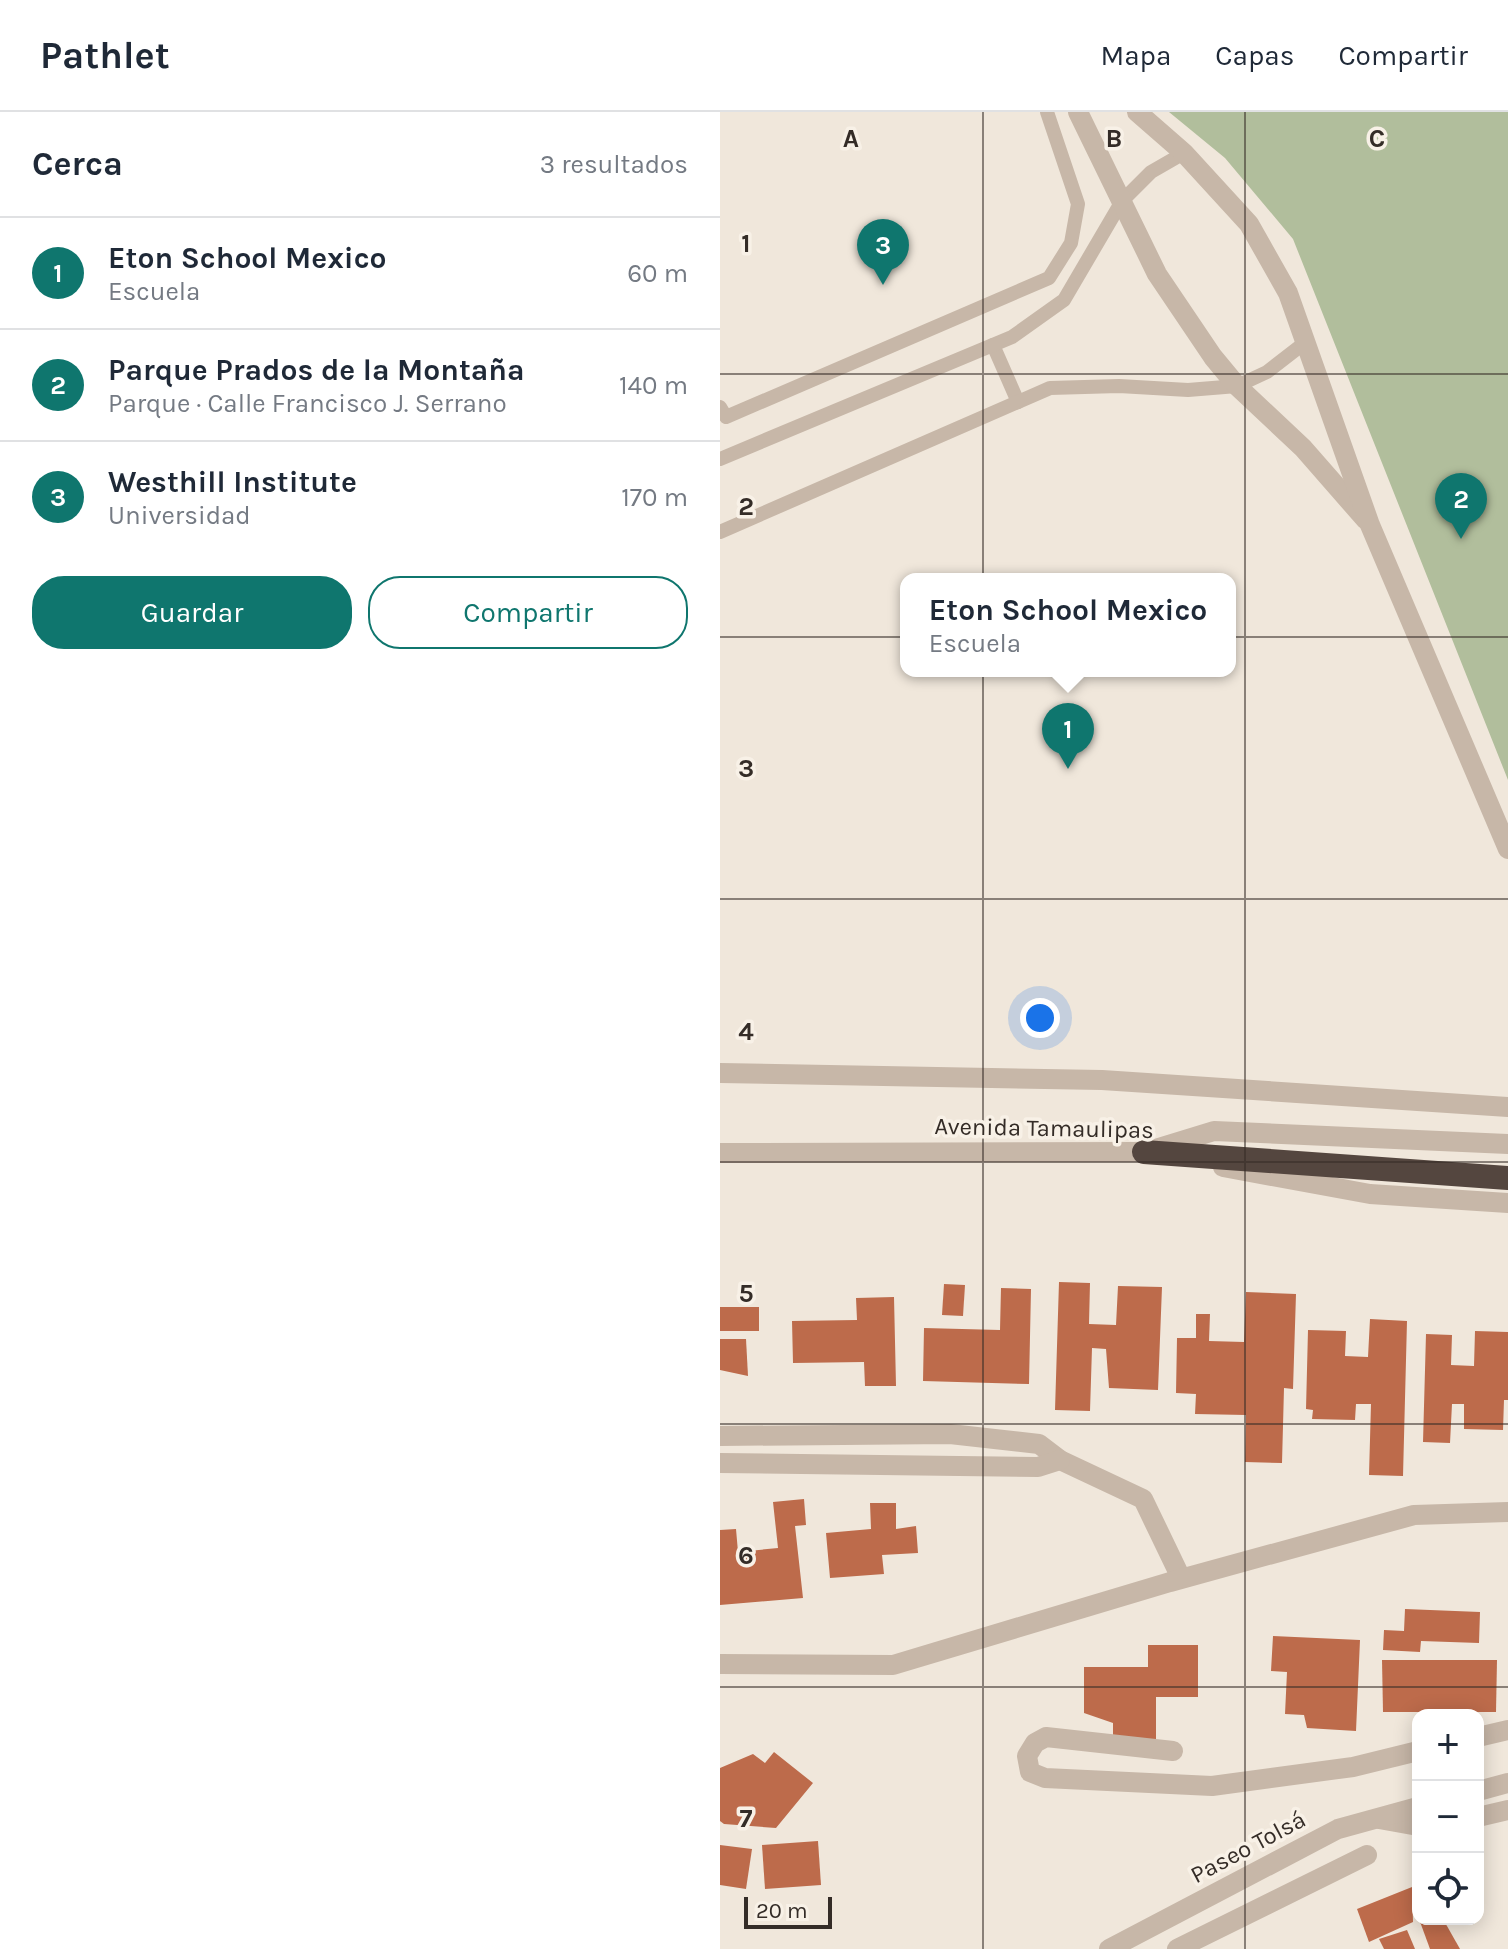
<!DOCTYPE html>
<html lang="es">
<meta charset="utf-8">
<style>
body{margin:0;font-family:Karla,sans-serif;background:#f2f2f3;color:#1f2937}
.controls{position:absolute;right:24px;bottom:24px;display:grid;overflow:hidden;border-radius:16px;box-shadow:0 4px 20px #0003}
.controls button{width:72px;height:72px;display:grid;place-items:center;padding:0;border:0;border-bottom:2px solid #e0e1e3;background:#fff;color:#1f2937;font:40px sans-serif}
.scale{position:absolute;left:24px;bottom:20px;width:88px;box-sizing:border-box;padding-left:8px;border:4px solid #342c27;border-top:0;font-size:22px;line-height:28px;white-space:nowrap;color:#342c27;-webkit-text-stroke:6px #f8f1e7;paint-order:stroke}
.you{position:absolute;left:320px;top:906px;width:28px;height:28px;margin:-20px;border:6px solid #fff;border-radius:50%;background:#1a73e8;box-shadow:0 0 0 12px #1a73e833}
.badge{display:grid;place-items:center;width:52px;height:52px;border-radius:50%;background:#0f766e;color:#fff;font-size:26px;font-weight:700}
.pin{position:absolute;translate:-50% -66px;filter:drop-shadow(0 2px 4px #0008)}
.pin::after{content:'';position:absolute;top:42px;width:28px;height:24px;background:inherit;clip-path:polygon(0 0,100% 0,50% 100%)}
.popup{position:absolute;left:180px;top:461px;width:336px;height:104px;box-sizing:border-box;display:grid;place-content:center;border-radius:16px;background:#fff;filter:drop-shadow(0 2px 6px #0005);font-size:26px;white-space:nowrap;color:#747a83}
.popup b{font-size:30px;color:#1f2937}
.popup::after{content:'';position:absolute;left:50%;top:100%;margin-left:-16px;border:16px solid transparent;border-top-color:#fff}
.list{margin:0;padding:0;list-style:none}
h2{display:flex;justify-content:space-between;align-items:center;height:104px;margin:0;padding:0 32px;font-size:34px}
h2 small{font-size:26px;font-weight:400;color:#747a83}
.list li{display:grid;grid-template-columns:52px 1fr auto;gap:24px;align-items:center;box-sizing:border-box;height:112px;padding:0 32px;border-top:2px solid #e0e1e3}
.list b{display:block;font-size:30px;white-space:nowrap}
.list p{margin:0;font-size:26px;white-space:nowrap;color:#747a83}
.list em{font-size:26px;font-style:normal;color:#747a83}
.actions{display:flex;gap:16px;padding:24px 32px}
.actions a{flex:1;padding:18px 0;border:2px solid #0f766e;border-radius:32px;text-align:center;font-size:28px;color:#0f766e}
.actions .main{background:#0f766e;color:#fff}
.icon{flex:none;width:44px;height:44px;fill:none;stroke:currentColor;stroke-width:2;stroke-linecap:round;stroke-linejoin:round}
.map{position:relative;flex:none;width:788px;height:1837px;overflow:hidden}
header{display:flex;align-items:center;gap:48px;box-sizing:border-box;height:112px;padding:0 40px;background:#fff;border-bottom:2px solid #e0e1e3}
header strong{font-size:38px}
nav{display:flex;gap:44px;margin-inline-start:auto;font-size:28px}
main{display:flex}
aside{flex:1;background:#fff}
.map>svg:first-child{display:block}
</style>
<header>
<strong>Pathlet</strong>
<nav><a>Mapa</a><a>Capas</a><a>Compartir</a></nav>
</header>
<main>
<aside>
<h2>Cerca<small>3 resultados</small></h2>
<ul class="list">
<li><span class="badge">1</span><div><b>Eton School Mexico</b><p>Escuela</p></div><em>60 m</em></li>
<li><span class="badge">2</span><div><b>Parque Prados de la Montaña</b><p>Parque · Calle Francisco J. Serrano</p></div><em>140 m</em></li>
<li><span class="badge">3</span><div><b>Westhill Institute</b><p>Universidad</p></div><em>170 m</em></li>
</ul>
<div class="actions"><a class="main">Guardar</a><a>Compartir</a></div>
</aside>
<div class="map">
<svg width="788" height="1837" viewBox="0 0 788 1837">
<rect width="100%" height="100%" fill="#f0e7db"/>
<polygon fill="#b1be9c" points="449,0 788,0 788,668 573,127 505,46"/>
<g fill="#bd6b4b">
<polygon points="339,1170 370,1171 369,1212 396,1213 398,1174 442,1175 438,1278 389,1276 386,1237 372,1236 370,1299 335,1298"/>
<polygon points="224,1172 245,1173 243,1204 222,1203"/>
<polygon points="281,1176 311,1177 309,1272 203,1269 204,1216 280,1218"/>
<polygon points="526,1180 576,1182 573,1277 564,1276 562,1351 525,1350 526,1303 475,1302 476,1282 456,1281 457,1226 476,1226 476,1202 490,1202 489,1229 524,1230"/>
<polygon points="174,1185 176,1274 145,1274 144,1250 73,1251 72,1209 137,1208 136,1186"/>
<rect x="0" y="1195" width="39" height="24"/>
<polygon points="650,1207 687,1209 683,1364 649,1363 651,1292 636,1292 635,1308 592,1307 593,1298 586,1297 588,1218 626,1219 625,1244 648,1245"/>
<polygon points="755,1219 788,1220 788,1288 784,1288 783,1318 744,1317 744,1292 732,1292 730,1331 703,1330 706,1222 732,1223 731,1253 754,1254"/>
<polygon points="0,1227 26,1227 28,1264 0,1258"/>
<polygon points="84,1387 86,1413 75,1414 83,1486 0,1493 0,1418 16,1417 18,1440 58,1436 53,1390"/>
<polygon points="150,1391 176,1391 176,1417 196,1414 198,1441 162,1443 164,1462 110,1466 106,1421 151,1417"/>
<polygon points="685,1497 760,1500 759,1531 701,1529 700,1540 663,1538 664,1518 684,1519"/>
<polygon points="553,1524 640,1528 636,1619 587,1616 584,1603 565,1602 567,1560 551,1559"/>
<polygon points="428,1533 478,1533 478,1585 436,1585 436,1630 393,1629 393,1611 364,1601 364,1555 428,1555"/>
<polygon points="662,1548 777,1548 776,1600 663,1600"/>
<polygon points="54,1640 93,1671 56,1716 4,1712 0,1709 0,1656 33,1642 45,1651"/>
<polygon points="98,1729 101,1773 45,1777 42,1733"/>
<polygon points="0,1733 32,1737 26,1777 0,1773"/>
<polygon points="692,1775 693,1810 649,1830 637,1797"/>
<polygon points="699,1807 723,1807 740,1837 710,1837"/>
<polygon points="687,1818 695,1837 664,1837 659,1827"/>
</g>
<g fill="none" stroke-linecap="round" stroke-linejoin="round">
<g stroke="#c7b7a8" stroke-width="14">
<polyline points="273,233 298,290"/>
<polyline points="0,295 6,305 329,166 351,131 358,92 327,0"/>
<polyline points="0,347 292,225 344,188 402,89 431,60 464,41"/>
<polyline points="0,420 330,276 399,274 468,278 517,274 547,260 587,229"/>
</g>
<g stroke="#c7b7a8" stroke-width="20">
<polyline points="358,0 437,162 493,245 517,274 583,336 646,408"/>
<polyline points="417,0 464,41 529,112 568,181 650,413 788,737"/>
<polyline points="0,1324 230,1322 319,1332 340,1348 423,1387 461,1466"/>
<polyline points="0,1351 318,1355 340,1348"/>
<polyline points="0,1552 173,1553 450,1470 694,1403 788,1400"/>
<polyline points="758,1625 788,1618"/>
<polyline points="453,1639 326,1625 315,1631 307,1644 310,1660 325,1666 492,1674 633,1655 698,1639"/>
<polyline points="758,1679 788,1671"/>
<polyline points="758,1705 788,1698"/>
<polyline points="659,1707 698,1714"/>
<polyline points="389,1837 618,1717 698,1695"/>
<polyline points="457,1837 647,1743"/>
</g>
<g stroke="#c7b7a8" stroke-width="20">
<polyline points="0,961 382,968 788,995"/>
<polyline points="432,1038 494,1019 788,1032"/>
<polyline points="0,1041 424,1040 440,1043"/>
<polyline points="503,1055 650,1082 788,1091"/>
</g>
<polyline stroke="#54463f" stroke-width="24" points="424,1040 788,1066"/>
</g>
<path fill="none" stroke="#342c27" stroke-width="2" stroke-opacity="0.55" d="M263,0V1837M525,0V1837M0,262H788M0,525H788M0,787H788M0,1050H788M0,1312H788M0,1575H788"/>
<g text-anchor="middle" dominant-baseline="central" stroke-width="7" stroke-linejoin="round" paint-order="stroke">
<g font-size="24" fill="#342c27" stroke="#f8f1e7">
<text transform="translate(324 1016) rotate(1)">Avenida Tamaulipas</text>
<text transform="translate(528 1735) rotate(-28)">Paseo Tolsá</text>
</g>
</g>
<g font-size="26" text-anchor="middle" font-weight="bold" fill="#342c27" stroke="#f8f1e7" stroke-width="7" stroke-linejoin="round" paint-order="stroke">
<text x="131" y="35">A</text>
<text x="394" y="35">B</text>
<text x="657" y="35">C</text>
<text x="26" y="140">1</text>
<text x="26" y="403">2</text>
<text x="26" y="665">3</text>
<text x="26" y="928">4</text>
<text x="26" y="1190">5</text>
<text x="26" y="1452">6</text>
<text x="26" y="1715">7</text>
</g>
</svg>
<div class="controls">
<button>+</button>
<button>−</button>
<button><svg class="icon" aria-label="locate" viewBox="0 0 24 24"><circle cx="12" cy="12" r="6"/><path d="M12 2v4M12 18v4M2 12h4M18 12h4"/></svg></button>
</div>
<div class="scale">20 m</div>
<div class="you"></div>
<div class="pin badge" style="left:348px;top:657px">1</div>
<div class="popup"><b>Eton School Mexico</b>Escuela</div>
<div class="pin badge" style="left:741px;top:427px">2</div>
<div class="pin badge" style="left:163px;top:173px">3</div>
</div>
</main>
